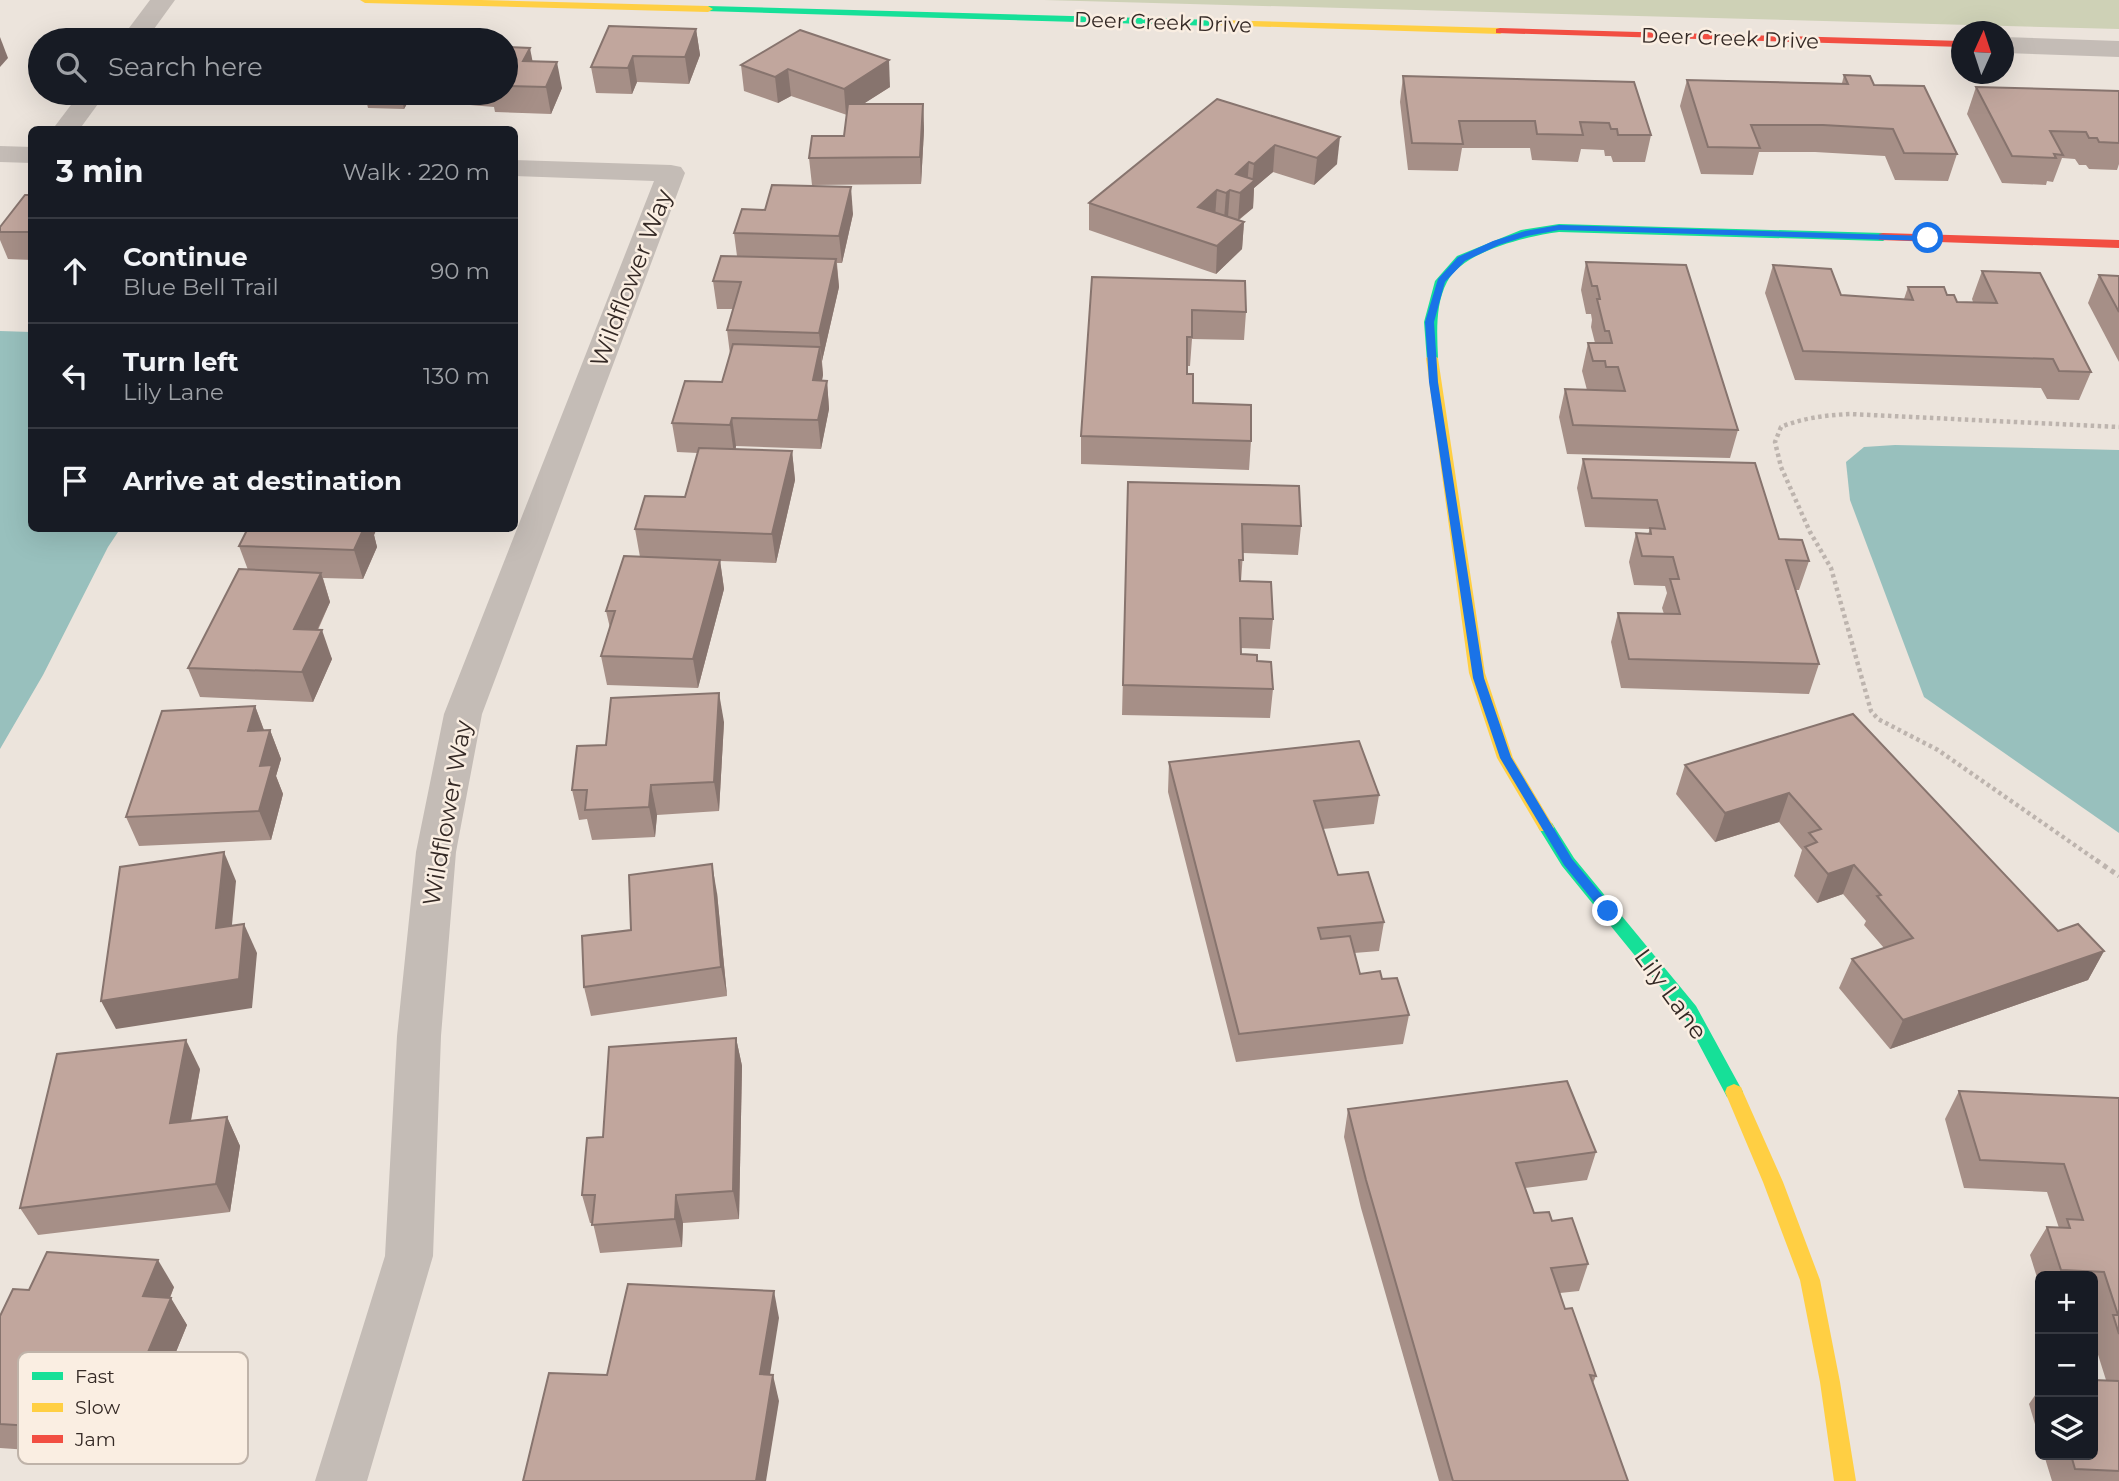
<!DOCTYPE html>
<meta charset="utf-8">
<style>
body{margin:0;font-family:Montserrat,sans-serif;background:#242831;color:#f1f3f6}
.controls{position:absolute;right:21px;bottom:21px;display:grid;overflow:hidden;border-radius:10px;box-shadow:0 7px 28px #0002}
.controls button{width:63px;height:63px;display:grid;place-items:center;padding:0;border:0;border-bottom:2px solid #363941;background:#171b24;color:#f1f3f6;font:35px sans-serif}
.compass{position:absolute;left:1951px;top:21px;width:63px;height:63px;border-radius:50%;background:#171b24;box-shadow:0 7px 28px #0002;rotate:3deg}
.stop{position:absolute;width:21px;height:21px;margin:-16px;border:5px solid #1a73e8;border-radius:50%;background:#fff}
.stop.end{background:#1a73e8;border-color:#fff;box-shadow:0 2px 7px #0008}
.list{margin:0;padding:0;list-style:none}
h2{display:flex;justify-content:space-between;align-items:center;height:91px;margin:0;padding:0 28px;font-size:30px}
h2 small{font-size:23px;font-weight:400;color:#9ea1a6}
.list li{display:grid;grid-template-columns:46px 1fr auto;gap:21px;align-items:center;box-sizing:border-box;height:105px;padding:0 28px;border-top:2px solid #363941}
.list b{display:block;font-size:26px;white-space:nowrap}
.list p{margin:0;font-size:23px;white-space:nowrap;color:#9ea1a6}
.list em{font-size:23px;font-style:normal;color:#9ea1a6}
.icon{flex:none;width:38px;height:38px;fill:none;stroke:currentColor;stroke-width:2;stroke-linecap:round;stroke-linejoin:round}
.map{position:relative;flex:none;width:2119px;height:1481px;overflow:hidden}
.search{position:absolute;background:#171b24;box-shadow:0 7px 28px #0002;left:28px;top:28px;width:490px;height:77px;display:flex;align-items:center;gap:18px;box-sizing:border-box;padding:0 24px;border-radius:38px;color:#9ea1a6;font-size:26px}
.panel{position:absolute;background:#171b24;box-shadow:0 7px 28px #0002;left:28px;top:126px;width:490px;height:406px;border-radius:10px}
.map>svg:first-child{display:block}
</style>
<div class="map">
<svg width="2119" height="1481" viewBox="0 0 2119 1481">
<rect width="100%" height="100%" fill="#ece4dc"/>
<polygon fill="#ced1b6" points="1044,0 2119,0 2119,29"/>
<g fill="#98c0bd">
<polygon points="0,331 31,332 32,528 120,529 108,547 43,675 0,749"/>
<polygon points="1895,445 2119,450 2119,833 1924,697 1850,500 1846,462 1864,447"/>
</g>
<g fill="none" stroke-linecap="round" stroke-linejoin="round">
<path stroke="#bdb4ae" stroke-width="4.5" stroke-dasharray="3.5 3.5" stroke-linecap="butt" d="M2099,862L1938,750L1878,719L1871,711L1831,568L1810,532L1781,467L1775,442L1781,427C1803,418 1826,415 1850,414L2119,427"/>
<polyline stroke="#bdb4ae" stroke-width="5" stroke-dasharray="4.5 4.5" stroke-linecap="butt" points="2096,860 2119,876"/>
<g fill="#c4bcb6" fill-rule="evenodd">
<polygon points="150,0 175,0 146,40 120,40"/>
<polygon points="2004,37 2119,41 2119,57 2004,53"/>
<polygon points="80,93 106,93 79,130 52,130"/>
<polygon points="0,146 32,147 32,163 0,162"/>
<polygon points="514,160 671,165 681,167 685,173 482,714 456,852 441,1036 433,1256 367,1481 315,1481 385,1256 397,1036 416,852 444,714 654,181 514,176"/>
</g>
<g fill="#16e098" fill-rule="evenodd">
<polygon points="708,6 1216,20 1221,23 1216,26 704,11 704,7"/>
<path d="M1559,224L1883,233L1889,237L1883,241L1559,232C1527,236 1463,251 1447,282C1435,305 1437,333 1438,358L1437,361H1427L1424,322L1435,281L1457,256L1521,230Z"/>
<polygon points="1546,821 1552,823 1574,858 1696,1006 1743,1092 1741,1097 1734,1100 1727,1097 1684,1016 1562,866 1538,827 1540,823"/>
</g>
<g fill="#ffcf43" fill-rule="evenodd">
<polygon points="360,0 481,0 708,6 713,9 708,12 365,3"/>
<polygon points="1216,20 1500,28 1505,31 1500,34 1212,25 1211,23"/>
<polygon points="1432,354 1438,358 1485,673 1513,758 1554,827 1552,831 1540,831 1497,758 1469,673 1426,358"/>
<polygon points="1734,1084 1741,1087 1743,1092 1783,1182 1820,1280 1840,1382 1856,1481 1834,1481 1820,1382 1800,1280 1763,1182 1725,1092 1727,1087"/>
</g>
<g fill="#f24e42" fill-rule="evenodd">
<polygon points="1500,28 1962,41 1962,47 1496,33 1496,29"/>
<polygon points="1883,233 2119,240 2119,248 1879,240 1879,234"/>
</g>
</g>
<g fill="#a68f87">
<polygon points="696,29 700,55 689,84 637,82 632,94 596,93 591,67"/>
<polygon points="800,30 890,87 863,104 923,104 924,130 921,184 812,185 809,158 844,136 847,115 791,96 778,103 744,91 741,65"/>
<polygon points="506,47 532,61 562,88 551,114 495,112 494,107 434,102 432,93 506,93"/>
<polygon points="1844,75 1874,85 1957,154 1948,181 1895,180 1885,156 1815,152 1759,152 1753,175 1701,174 1680,106 1687,80 1842,83"/>
<polygon points="1403,76 1634,82 1651,135 1645,162 1613,162 1611,156 1605,156 1604,150 1581,149 1578,162 1532,160 1530,148 1462,148 1458,171 1408,170 1400,102"/>
<polygon points="1976,87 2119,91 2119,164 2117,170 2089,169 2086,165 2079,165 2075,159 2062,158 2053,182 2047,181 2046,185 2002,183 1967,114"/>
<polygon points="227,93 274,93 266,105 230,104"/>
<polygon points="322,93 413,93 404,109 368,108 365,95 323,94"/>
<polygon points="1217,99 1337,164 1314,185 1273,172 1254,188 1253,208 1239,220 1244,222 1242,249 1216,274 1089,230 1089,203"/>
<polygon points="32,195 32,260 8,259 0,240 0,227"/>
<polygon points="853,214 842,263 837,263 839,287 822,361 823,375 822,380 827,381 829,409 821,449 736,446 736,449 792,451 795,480 776,563 720,561 724,589 698,688 607,685 601,656 610,628 606,611 640,557 635,529 685,497 698,453 677,452 672,423 722,382 730,354 727,330 733,309 717,309 713,281 737,256 734,233"/>
<polygon points="1586,262 1738,430 1730,458 1567,454 1559,417 1565,389 1587,390 1582,371 1588,343 1595,343 1591,327 1592,320 1591,314 1586,314 1581,290"/>
<polygon points="1773,265 1841,295 1904,299 1908,287 1947,295 1957,302 1973,302 1972,299 1982,271 2091,372 2079,400 2047,399 2041,388 1795,380 1765,293"/>
<polygon points="2099,275 2119,276 2119,362 2088,303"/>
<polygon points="1092,277 1246,312 1244,340 1192,339 1190,366 1187,366 1187,374 1193,403 1251,441 1249,470 1081,464 1081,436"/>
<polygon points="1583,459 1779,539 1809,561 1799,590 1795,590 1819,664 1809,694 1621,688 1611,642 1618,613 1664,614 1662,608 1667,593 1665,586 1634,585 1629,562 1636,533 1648,534 1650,529 1585,527 1577,488"/>
<polygon points="1128,482 1301,526 1298,555 1243,553 1241,581 1273,619 1270,649 1240,648 1241,654 1257,661 1273,689 1270,718 1122,715"/>
<polygon points="248,528 377,528 374,535 377,547 363,579 323,578 330,602 318,630 332,659 313,702 200,697 188,668 248,570 239,546"/>
<polygon points="255,706 264,730 270,730 281,759 276,776 283,794 271,840 139,846 126,817"/>
<polygon points="1853,714 2058,931 2104,951 2088,980 1890,1049 1839,988 1852,959 1884,948 1864,925 1866,921 1843,894 1817,903 1794,876 1802,850 1779,822 1715,842 1676,794 1685,765"/>
<polygon points="724,722 719,811 657,815 655,837 592,840 587,819 579,820 572,790 606,745"/>
<polygon points="1169,762 1379,795 1374,824 1323,829 1338,875 1384,922 1379,951 1354,953 1360,974 1382,979 1409,1015 1403,1044 1236,1062 1168,792"/>
<polygon points="717,893 727,996 591,1016 584,987 631,930"/>
<polygon points="736,1038 742,1066 739,1219 683,1223 682,1247 600,1253 593,1223 590,1223 582,1195 603,1137"/>
<polygon points="200,1069 191,1121 227,1117 240,1146 230,1212 38,1235 20,1208"/>
<polygon points="1959,1091 2119,1098 2119,1481 2052,1481 2044,1455 2093,1455 2106,1380 2094,1342 2097,1337 2093,1322 2093,1276 2040,1276 2040,1287 2030,1255 2047,1227 2059,1228 2047,1192 1964,1188 1945,1119"/>
<polygon points="1348,1109 1596,1152 1587,1180 1525,1188 1534,1213 1552,1221 1588,1264 1579,1291 1560,1293 1565,1309 1596,1376 1593,1383 1628,1481 1439,1481 1361,1208 1344,1137"/>
<polygon points="174,1287 170,1298 187,1325 167,1374 173,1384 145,1458 0,1448 0,1316 29,1290"/>
<polygon points="2040,1388 2040,1441 2029,1404"/>
</g>
<g fill="#87746e">
<polygon points="696,29 700,55 689,84 685,57"/>
<polygon points="0,37 8,58 0,67"/>
<polygon points="530,48 535,74 528,87 523,61"/>
<polygon points="633,56 637,82 632,94 628,68"/>
<polygon points="889,60 890,87 846,115 844,89"/>
<polygon points="557,62 562,88 551,114 546,87"/>
<polygon points="788,69 791,96 778,103 775,77"/>
<polygon points="263,93 274,93 266,105"/>
<polygon points="401,93 413,93 404,109"/>
<polygon points="923,104 924,130 921,184 920,157"/>
<polygon points="1340,137 1337,164 1314,185 1317,158"/>
<polygon points="1275,145 1273,172 1254,188 1253,208 1238,220 1240,193 1236,174 1249,162 1247,187 1252,183 1254,164"/>
<polygon points="851,187 853,214 842,263 839,236"/>
<polygon points="1217,190 1215,218 1198,207"/>
<polygon points="1230,190 1228,217 1224,220 1226,193"/>
<polygon points="1244,222 1242,249 1216,274 1217,246"/>
<polygon points="836,259 839,287 822,361 819,333"/>
<polygon points="820,347 823,375 816,409 813,380"/>
<polygon points="827,381 829,409 821,449 818,420"/>
<polygon points="732,418 736,446 734,454 730,425"/>
<polygon points="792,451 795,480 776,563 772,534"/>
<polygon points="363,528 377,528 374,535 377,547 363,579 354,550"/>
<polygon points="720,560 724,589 698,688 693,659"/>
<polygon points="321,573 330,602 304,658 294,629"/>
<polygon points="322,630 332,659 313,702 302,672"/>
<polygon points="719,693 724,722 719,811 714,782"/>
<polygon points="255,706 266,736 248,731"/>
<polygon points="270,730 281,759 276,776 283,794 271,840 259,811 260,766"/>
<polygon points="651,785 657,815 655,837 649,807"/>
<polygon points="1789,793 1779,822 1715,842 1725,813"/>
<polygon points="224,852 236,881 229,957 216,928"/>
<polygon points="712,864 717,893 727,996 721,967"/>
<polygon points="1854,865 1843,894 1817,903 1828,874"/>
<polygon points="244,924 257,953 252,1008 116,1029 101,1001"/>
<polygon points="2104,951 2088,980 1890,1049 1903,1020"/>
<polygon points="736,1038 742,1066 739,1219 733,1191"/>
<polygon points="186,1040 200,1069 185,1152 170,1123"/>
<polygon points="227,1117 240,1146 230,1212 216,1184"/>
<polygon points="676,1195 683,1223 682,1247 675,1219"/>
<polygon points="158,1260 174,1287 159,1324 143,1296"/>
<polygon points="774,1291 779,1318 766,1400 760,1374"/>
<polygon points="171,1298 187,1325 167,1374 173,1384 145,1458 127,1432 146,1357"/>
<polygon points="773,1375 779,1401 766,1481 756,1481"/>
</g>
<g fill="#c1a69d" stroke="#87746e" stroke-width="2">
<polygon points="609,26 696,29 685,57 633,56 628,68 591,67"/>
<polygon points="800,30 889,60 844,89 788,69 775,77 741,65"/>
<polygon points="200,35 287,37 285,40 196,40"/>
<polygon points="335,39 394,40 334,40"/>
<polygon points="506,47 530,48 523,61 557,62 546,87 506,86"/>
<polygon points="1844,75 1870,76 1874,85 1924,86 1957,154 1904,153 1893,129 1823,125 1751,125 1760,148 1708,147 1687,80 1848,84"/>
<polygon points="1403,76 1634,82 1651,135 1618,135 1617,129 1611,129 1609,123 1580,122 1583,135 1537,134 1535,121 1459,121 1463,144 1412,143"/>
<polygon points="1976,87 2119,91 2119,143 2099,142 2097,138 2089,138 2086,132 2050,131 2063,155 2054,154 2056,158 2012,156"/>
<polygon points="1217,99 1340,137 1317,158 1275,145 1254,164 1249,162 1236,174 1255,180 1240,193 1230,190 1226,193 1217,190 1198,207 1244,222 1217,246 1089,203"/>
<polygon points="848,104 923,104 920,157 809,158 812,136 844,136"/>
<polygon points="772,185 851,187 839,236 734,233 742,209 765,210"/>
<polygon points="25,195 32,195 32,232 0,232 0,227"/>
<polygon points="721,256 836,259 819,333 727,330 741,282 713,281"/>
<polygon points="1586,262 1686,265 1738,430 1573,425 1565,389 1625,391 1618,367 1606,367 1605,361 1593,361 1588,343 1612,343 1609,331 1605,331 1597,299 1600,299 1597,286 1592,286"/>
<polygon points="1773,265 1831,269 1841,295 1913,300 1908,287 1944,287 1947,295 1954,295 1957,302 1997,303 1982,271 2040,273 2091,372 2059,371 2053,359 1803,351"/>
<polygon points="2099,275 2119,276 2119,312"/>
<polygon points="1092,277 1245,281 1246,312 1192,310 1192,337 1187,337 1187,374 1193,374 1193,403 1251,405 1251,441 1081,436"/>
<polygon points="733,344 820,347 813,380 827,381 818,420 732,418 730,425 672,423 685,381 722,382"/>
<polygon points="699,448 792,451 772,534 635,529 645,496 685,497"/>
<polygon points="1583,459 1755,463 1779,539 1802,540 1809,561 1786,560 1819,664 1629,659 1618,613 1680,614 1670,579 1679,579 1673,557 1642,556 1636,533 1651,534 1650,528 1665,529 1657,500 1592,498"/>
<polygon points="1128,482 1299,486 1301,526 1242,524 1243,560 1239,560 1240,581 1271,582 1273,619 1240,618 1241,654 1257,655 1257,661 1271,662 1273,689 1123,685"/>
<polygon points="248,528 364,528 354,550 239,546"/>
<polygon points="624,556 720,560 693,659 601,656 615,611 606,611"/>
<polygon points="239,569 321,573 294,629 322,630 302,672 188,668"/>
<polygon points="719,693 714,782 651,785 649,807 585,810 587,790 572,790 577,746 606,745 611,698"/>
<polygon points="255,706 248,731 270,730 260,766 272,765 259,811 126,817 162,711"/>
<polygon points="1853,714 2058,931 2078,924 2104,951 1903,1020 1852,959 1913,938 1877,896 1881,895 1854,865 1828,874 1805,847 1817,842 1809,833 1821,829 1789,793 1725,813 1685,765"/>
<polygon points="1359,741 1379,795 1314,801 1338,875 1368,872 1384,922 1318,928 1321,939 1350,936 1360,974 1380,971 1382,979 1397,978 1409,1015 1239,1034 1169,762"/>
<polygon points="224,852 216,928 244,924 239,979 101,1001 120,867"/>
<polygon points="712,864 721,967 584,987 582,936 631,930 629,875"/>
<polygon points="736,1038 733,1191 676,1195 675,1219 592,1225 595,1195 582,1195 587,1138 603,1137 609,1047"/>
<polygon points="186,1040 170,1123 227,1117 216,1184 20,1208 57,1054"/>
<polygon points="1567,1081 1596,1152 1516,1163 1534,1213 1549,1212 1552,1221 1572,1218 1588,1264 1551,1268 1565,1309 1572,1308 1596,1376 1590,1375 1628,1481 1453,1481 1366,1180 1348,1109"/>
<polygon points="1959,1091 2119,1098 2119,1334 2113,1315 2118,1315 2104,1272 2061,1270 2047,1227 2070,1228 2067,1219 2083,1220 2064,1164 1980,1160"/>
<polygon points="47,1252 158,1260 143,1296 171,1298 146,1357 157,1358 127,1432 0,1424 0,1316 13,1289 29,1290"/>
<polygon points="628,1284 774,1291 760,1374 773,1375 756,1481 523,1481 549,1373 607,1375"/>
<polygon points="2093,1380 2119,1381 2119,1471 2075,1469 2071,1455 2093,1455"/>
</g>
<polygon fill="#1a73e8" points="1559,225 1928,236 1933,238 1928,241 1559,230 1527,236 1499,245 1465,261 1445,282 1434,322 1438,382 1484,678 1511,757 1572,859 1612,907 1612,914 1604,914 1564,865 1500,758 1473,678 1429,382 1425,322 1438,279 1458,257 1493,241 1525,231"/>
<g text-anchor="middle" dominant-baseline="central" stroke-width="5" stroke-linejoin="round" paint-order="stroke">
<g font-size="21" fill="#342925" stroke="#faeee2">
<text transform="translate(1163 22) rotate(2)">Deer Creek Drive</text>
<text transform="translate(1730 38) rotate(2)">Deer Creek Drive</text>
</g>
<g font-size="24" fill="#342925" stroke="#faeee2">
<text transform="translate(631 278) rotate(-69)">Wildflower Way</text>
<text transform="translate(447 813) rotate(-80)">Wildflower Way</text>
<text transform="translate(1671 994) rotate(54)">Lily Lane</text>
</g>
</g>
<rect x="18" y="1352" width="230" height="112" rx="10" fill="#faeee2" stroke="#bfb3a9" stroke-width="2"/>
<rect x="32" y="1372" width="31" height="8" fill="#16e098"/>
<rect x="32" y="1403" width="31" height="9" fill="#ffcf43"/>
<rect x="32" y="1435" width="31" height="8" fill="#f24e42"/>
<g font-size="19" fill="#342925">
<text x="75" y="1383">Fast</text>
<text x="75" y="1414">Slow</text>
<text x="75" y="1446">Jam</text>
</g>
</svg>
<div class="controls">
<button>+</button>
<button>−</button>
<button><svg class="icon" aria-label="layers" viewBox="0 0 24 24"><path d="M12 4l9 5-9 5-9-5zM3 14l9 5 9-5"/></svg></button>
</div>
<svg class="compass" viewBox="-18 -18 36 36"><path d="M0-13l5 13h-10z" fill="#e53935"/><path d="M0 13l5-13h-10z" fill="#9ea1a6"/></svg>
<div class="stop" style="left:1928px;top:238px"></div>
<div class="stop end" style="left:1608px;top:911px"></div>
<div class="search"><svg class="icon" aria-label="search" viewBox="0 0 24 24"><circle cx="10" cy="10" r="6"/><path d="M15 15l6 6"/></svg>Search here</div>
<section class="panel">
<h2>3 min<small>Walk · 220 m</small></h2>
<ul class="list">
<li><svg class="icon" aria-label="ahead" viewBox="0 0 24 24"><path d="M12 20V5M6 11l6-6 6 6"/></svg><div><b>Continue</b><p>Blue Bell Trail</p></div><em>90 m</em></li>
<li><svg class="icon" aria-label="left" viewBox="0 0 24 24"><path d="M17 20v-9H6M10 6l-5 5 5 5"/></svg><div><b>Turn left</b><p>Lily Lane</p></div><em>130 m</em></li>
<li><svg class="icon" aria-label="arrive" viewBox="0 0 24 24"><path d="M6 21V4h12l-3 4 3 4H6"/></svg><div><b>Arrive at destination</b></div></li>
</ul>
</section>
</div>
